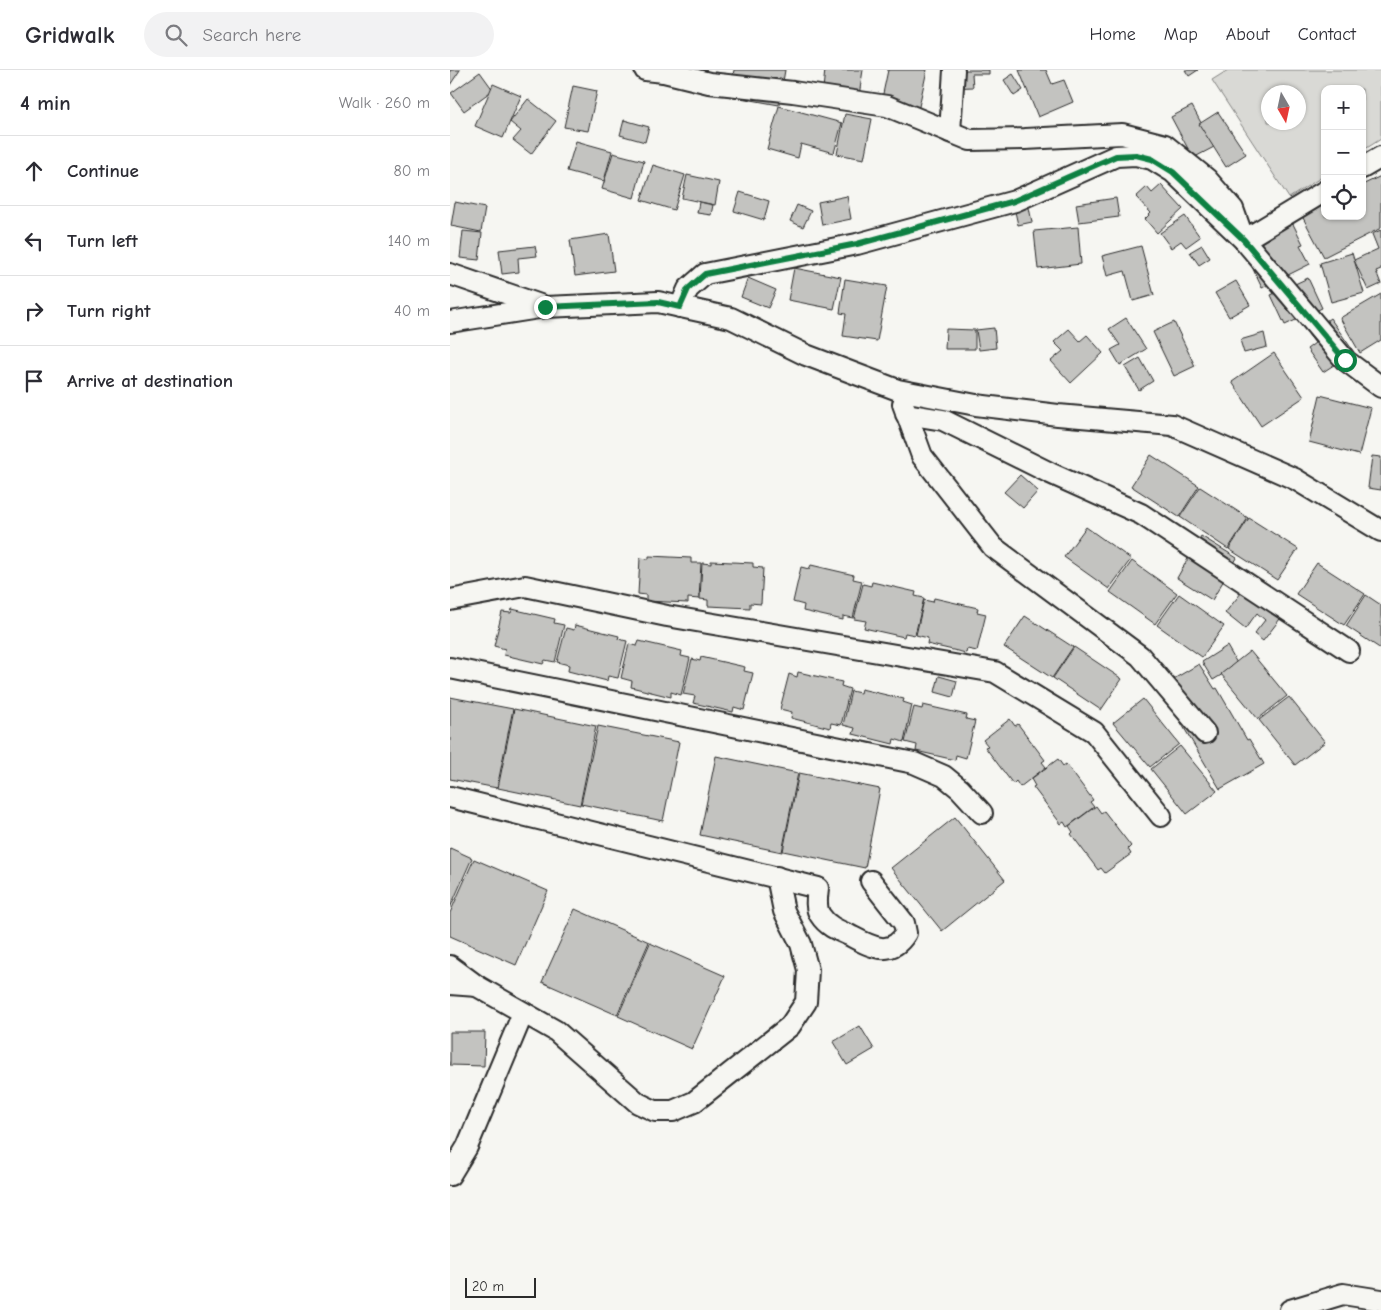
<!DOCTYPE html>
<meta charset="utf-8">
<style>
body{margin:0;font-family:"Comic Neue",sans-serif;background:#f2f2f3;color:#2b2b33}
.controls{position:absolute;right:15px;top:15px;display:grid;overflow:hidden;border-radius:10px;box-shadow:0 1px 4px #0004}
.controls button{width:45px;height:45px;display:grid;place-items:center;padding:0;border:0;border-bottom:1px solid #e1e1e2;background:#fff;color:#2b2b33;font:25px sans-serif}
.compass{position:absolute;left:811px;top:15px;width:45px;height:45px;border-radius:50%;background:#fff;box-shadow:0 1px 4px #0004;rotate:171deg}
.scale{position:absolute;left:15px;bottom:12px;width:71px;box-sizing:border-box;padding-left:5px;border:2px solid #2b2b2b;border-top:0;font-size:14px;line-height:18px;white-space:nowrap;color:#2b2b2b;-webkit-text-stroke:4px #f6f6f2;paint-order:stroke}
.stop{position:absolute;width:15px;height:15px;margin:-11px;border:4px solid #0b8043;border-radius:50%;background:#fff}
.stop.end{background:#0b8043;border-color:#fff;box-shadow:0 1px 5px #0008}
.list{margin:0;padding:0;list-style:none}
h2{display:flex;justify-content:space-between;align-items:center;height:65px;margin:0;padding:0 20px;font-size:21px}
h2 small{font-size:16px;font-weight:400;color:#7c7c81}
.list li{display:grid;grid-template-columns:32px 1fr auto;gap:15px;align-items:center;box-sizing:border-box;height:70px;padding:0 20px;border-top:1px solid #e1e1e2}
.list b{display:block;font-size:19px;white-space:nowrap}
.list em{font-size:16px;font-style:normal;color:#7c7c81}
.icon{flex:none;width:28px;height:28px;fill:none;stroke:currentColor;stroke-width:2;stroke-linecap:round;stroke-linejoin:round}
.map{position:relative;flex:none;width:931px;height:1240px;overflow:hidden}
header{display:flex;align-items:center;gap:30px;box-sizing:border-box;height:70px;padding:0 25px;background:#fff;border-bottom:1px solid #e1e1e2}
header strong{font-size:24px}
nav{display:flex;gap:28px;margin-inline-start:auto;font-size:18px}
.search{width:350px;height:45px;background:#f2f2f3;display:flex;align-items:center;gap:12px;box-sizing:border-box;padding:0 18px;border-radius:28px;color:#7c7c81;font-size:19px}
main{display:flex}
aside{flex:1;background:#fff}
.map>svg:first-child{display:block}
</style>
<header>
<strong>Gridwalk</strong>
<div class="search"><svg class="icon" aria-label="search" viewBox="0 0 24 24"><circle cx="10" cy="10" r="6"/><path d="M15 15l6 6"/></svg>Search here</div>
<nav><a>Home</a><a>Map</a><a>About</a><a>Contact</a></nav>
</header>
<main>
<aside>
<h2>4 min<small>Walk · 260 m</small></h2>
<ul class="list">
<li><svg class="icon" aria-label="ahead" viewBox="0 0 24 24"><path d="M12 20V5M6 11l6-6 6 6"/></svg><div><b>Continue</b></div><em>80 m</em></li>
<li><svg class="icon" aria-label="left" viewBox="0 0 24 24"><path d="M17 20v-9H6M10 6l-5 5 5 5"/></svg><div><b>Turn left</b></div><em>140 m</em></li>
<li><svg class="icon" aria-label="right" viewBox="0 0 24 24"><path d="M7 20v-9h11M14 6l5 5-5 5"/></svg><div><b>Turn right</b></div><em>40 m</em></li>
<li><svg class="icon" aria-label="arrive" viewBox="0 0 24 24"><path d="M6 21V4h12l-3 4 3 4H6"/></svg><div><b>Arrive at destination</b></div></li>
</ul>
</aside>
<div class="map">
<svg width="931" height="1240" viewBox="0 0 931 1240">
<rect width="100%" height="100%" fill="#f6f6f2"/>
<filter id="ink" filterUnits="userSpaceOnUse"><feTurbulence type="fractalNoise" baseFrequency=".02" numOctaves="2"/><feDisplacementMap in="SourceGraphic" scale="10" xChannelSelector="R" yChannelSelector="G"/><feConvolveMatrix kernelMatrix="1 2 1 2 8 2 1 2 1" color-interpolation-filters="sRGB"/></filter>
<g filter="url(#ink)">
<path fill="#d9d9d5" stroke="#828280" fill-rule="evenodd" d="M778,0H931V69L912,81V19H875V105L839,128L762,10ZM818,22H848V52H818Z"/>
<g fill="#c3c3c0" stroke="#2b2b2b">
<polygon points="0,0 10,0 0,15"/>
<polygon points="284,0 335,0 329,35 279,26"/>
<polygon points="375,0 413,0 408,32 372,28"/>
<polygon points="438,0 477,0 468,41 431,33"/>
<polygon points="497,0 539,0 539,4 522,4 523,17 498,18"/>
<polygon points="569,0 596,0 602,14 614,10 623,32 588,47"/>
<polygon points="735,0 748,0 739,6"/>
<polygon points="30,2 43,20 14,41 1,23"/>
<polygon points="563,4 573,20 564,26 554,10"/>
<polygon points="43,14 71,26 53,68 25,56"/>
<polygon points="123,16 147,21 138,61 114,57"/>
<polygon points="78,29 106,51 81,84 63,70 71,61 60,52"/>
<polygon points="329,36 392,53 384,83 351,74 348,88 317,79"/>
<polygon points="742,36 764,77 743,88 721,47"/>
<polygon points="768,42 796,84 776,97 749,54"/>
<polygon points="395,44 422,49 414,89 387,84"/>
<polygon points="174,50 199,57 195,72 170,65"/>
<polygon points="126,71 162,81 154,111 117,101"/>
<polygon points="163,83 194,91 184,128 152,119"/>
<polygon points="203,95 235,105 224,140 191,130"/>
<polygon points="237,105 269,112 265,135 232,128"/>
<polygon points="931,106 931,158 874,187 852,146 875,134 875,146 912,146 912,115"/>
<polygon points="711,115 733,139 707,163 695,149 701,143 686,127 697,117 702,123"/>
<polygon points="290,122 319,131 314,150 284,141"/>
<polygon points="397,126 401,149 372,155 368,132"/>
<polygon points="666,128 669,147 629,152 626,134"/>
<polygon points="5,132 35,138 31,162 1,156"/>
<polygon points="249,132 263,135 261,145 247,143"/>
<polygon points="578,133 582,152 568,155 564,137"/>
<polygon points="347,135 361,141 353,157 340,151"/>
<polygon points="735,146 750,167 736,177 731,171 721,178 710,163"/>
<polygon points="843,154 853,174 850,175 860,194 812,218 793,178"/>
<polygon points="628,157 631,194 588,199 584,161"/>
<polygon points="931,160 931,199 926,201 931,214 918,220 904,190 928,179 922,164"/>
<polygon points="13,161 32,163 29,190 10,188"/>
<polygon points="159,164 164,201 125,206 120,170"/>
<polygon points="752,175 760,188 749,195 740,182"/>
<polygon points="85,176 87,186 68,188 69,202 52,204 49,180"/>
<polygon points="691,176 704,225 683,231 675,201 657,206 652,186"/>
<polygon points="902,183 914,223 881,232 870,193"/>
<polygon points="344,198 391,207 384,239 338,230"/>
<polygon points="298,208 326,220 318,238 291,227"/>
<polygon points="858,208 872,238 835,255 821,225"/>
<polygon points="395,209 437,216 427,271 393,266 396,244 390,243"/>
<polygon points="786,211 800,235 779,247 765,223"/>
<polygon points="931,224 931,270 910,283 890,248"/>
<polygon points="676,248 696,279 670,295 661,280 670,275 659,259"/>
<polygon points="880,248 904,282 873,302 857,279 865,273 858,264"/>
<polygon points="724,252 745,296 724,306 703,262"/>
<polygon points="544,258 546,278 529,280 526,260"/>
<polygon points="496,259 525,260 525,279 495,279"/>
<polygon points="619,259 630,271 637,265 653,283 621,313 601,291 613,281 604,272"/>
<polygon points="814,263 817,277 794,283 790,270"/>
<polygon points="824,283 854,327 811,356 782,312"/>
<polygon points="690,288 703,311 689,320 675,297"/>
<polygon points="870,325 921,338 909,385 859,372"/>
<polygon points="701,385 749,416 729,447 681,416"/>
<polygon points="922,386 931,387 931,420 918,418"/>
<polygon points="570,405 588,421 573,438 554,422"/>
<polygon points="750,417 798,448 778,479 730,447"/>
<polygon points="799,448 848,479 827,510 779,479"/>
<polygon points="636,457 681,489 659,519 614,487"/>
<polygon points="751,466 787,488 762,530 727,508"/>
<polygon points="199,486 241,488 241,493 251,493 249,529 238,528 238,533 196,531 196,525 188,524 190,488 199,489"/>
<polygon points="261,491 303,493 303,497 313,498 311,534 300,533 300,538 258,536 258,530 250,529 252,493 261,494"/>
<polygon points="682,491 727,523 705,554 660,522"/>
<polygon points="867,493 915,524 894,555 846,524"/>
<polygon points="361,495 404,505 403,509 412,511 403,548 393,546 393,550 353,541 354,535 343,532 351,497 359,499"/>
<polygon points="804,507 840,536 813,571 804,564 815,550 807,543 795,559 775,543"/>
<polygon points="422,512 466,522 465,526 474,528 465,565 455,563 454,567 414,558 416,551 404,549 413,514 421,516"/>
<polygon points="729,524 774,556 752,587 707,555"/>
<polygon points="916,525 931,535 931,579 896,556"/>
<polygon points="484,528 528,538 527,542 536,544 527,581 517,579 516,583 477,574 478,568 466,565 474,530 483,532"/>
<polygon points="62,539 105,549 104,553 114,555 105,592 95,590 93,594 54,585 55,579 44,576 52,542 61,543"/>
<polygon points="575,546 623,577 602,608 554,577"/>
<polygon points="125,555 169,566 168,569 177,571 168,608 158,606 157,611 118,601 119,595 107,592 116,558 124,560"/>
<polygon points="189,571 232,581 231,586 240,588 231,625 221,622 221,627 181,617 182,611 171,608 179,574 187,576"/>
<polygon points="777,576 788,595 763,610 752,592"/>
<polygon points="624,577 672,609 651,640 603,608"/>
<polygon points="800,581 837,626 808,649 771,604"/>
<polygon points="251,587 295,597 294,601 303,603 294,640 284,637 283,642 243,633 245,626 233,624 242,589 250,591"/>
<polygon points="749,594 765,619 767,618 797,670 799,669 814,694 770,719 710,617"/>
<polygon points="348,602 392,612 391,616 400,619 391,655 381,653 380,658 341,648 342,642 330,639 339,604 347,607"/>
<polygon points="489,606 507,611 503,627 485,622"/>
<polygon points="411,619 454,629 453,632 462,635 454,672 444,669 443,674 403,664 405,658 393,655 401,621 410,623"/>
<polygon points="0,627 63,639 47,718 0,709"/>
<polygon points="839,627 875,672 845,695 809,650"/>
<polygon points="693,629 729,674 700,697 663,653"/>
<polygon points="473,635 517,645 516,649 525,651 516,688 506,685 505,690 466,681 467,675 455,672 464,637 472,639"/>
<polygon points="64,639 146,656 130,735 48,718"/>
<polygon points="560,649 565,656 568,654 595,690 592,692 596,697 570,717 566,711 563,714 535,677 538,676 533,670"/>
<polygon points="148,656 229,672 213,751 131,734"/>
<polygon points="730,676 767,721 737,744 701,699"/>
<polygon points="266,686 348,703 332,782 250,765"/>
<polygon points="608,689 613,696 616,694 643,730 640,732 644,737 617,757 614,752 611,754 583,717 585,716 581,709"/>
<polygon points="349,703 430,719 415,798 333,781"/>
<polygon points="646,736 651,743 654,741 681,776 678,779 681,784 655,803 651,798 648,800 621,764 623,762 619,756"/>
<polygon points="505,747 555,810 492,861 441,798"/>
<polygon points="0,778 22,788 0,838"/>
<polygon points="24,789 98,821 66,895 0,866 0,843"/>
<polygon points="125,839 199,872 167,945 92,912"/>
<polygon points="200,873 275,906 242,979 168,946"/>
<polygon points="410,956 424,979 397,995 383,972"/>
<polygon points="0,962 35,962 34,996 0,995"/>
</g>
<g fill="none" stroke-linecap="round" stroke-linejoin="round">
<defs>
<g id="street">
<polyline points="195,0 214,2"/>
<polyline points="215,0 214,2 259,13 343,22 437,36 520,70 575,69 672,64 715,75 757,109 783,139 794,170 875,121"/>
<polyline points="500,62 504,0"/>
<polyline points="912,98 931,87"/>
<polyline points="0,204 93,236"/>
<polyline points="230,237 238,219 255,204 407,174 565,131 666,86 686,85 702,89 723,102 794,170 895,290 931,317"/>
<polyline points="0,252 95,237 208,232 281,248 356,285 448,320 526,335 608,345 722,355 845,409 931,461"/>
<polyline points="453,334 472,386 543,477 690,586 755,663"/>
<polyline points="456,344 493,350 600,403 691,444 899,581"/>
<polyline points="0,530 75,516 217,546 545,602 644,662 711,746"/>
<polyline points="0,598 464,693 494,706 510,719 532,743"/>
<path d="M0,727L368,818C367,828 365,837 370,845C377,856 387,860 399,865C420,876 440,889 456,863L454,853L421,811"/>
<polyline points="0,896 27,916"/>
<polyline points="0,914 27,916 106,961 188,1033 205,1041 223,1041 244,1032 340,956 356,932 358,900 351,874 334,841 327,807"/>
<polyline points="0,1105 17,1077 73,943"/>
<polyline points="840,1240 893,1224 931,1230"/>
</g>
</defs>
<use href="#street" stroke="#2b2b2b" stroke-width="24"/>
<use href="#street" stroke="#f6f6f2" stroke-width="20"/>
</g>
</g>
<g fill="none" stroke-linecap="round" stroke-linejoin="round" filter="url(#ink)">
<polyline stroke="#0b8043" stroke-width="6" points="95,237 208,232 230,237 238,219 255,204 407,174 564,131 666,86 686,85 702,89 723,102 794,170 895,290"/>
</g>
</svg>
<div class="controls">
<button>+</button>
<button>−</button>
<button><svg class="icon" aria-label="locate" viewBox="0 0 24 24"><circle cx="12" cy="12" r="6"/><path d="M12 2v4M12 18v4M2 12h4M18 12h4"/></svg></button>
</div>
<svg class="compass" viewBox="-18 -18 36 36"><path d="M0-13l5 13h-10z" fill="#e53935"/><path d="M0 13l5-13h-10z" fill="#7c7c81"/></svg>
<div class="scale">20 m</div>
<div class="stop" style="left:895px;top:290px"></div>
<div class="stop end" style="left:95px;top:237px"></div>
</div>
</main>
